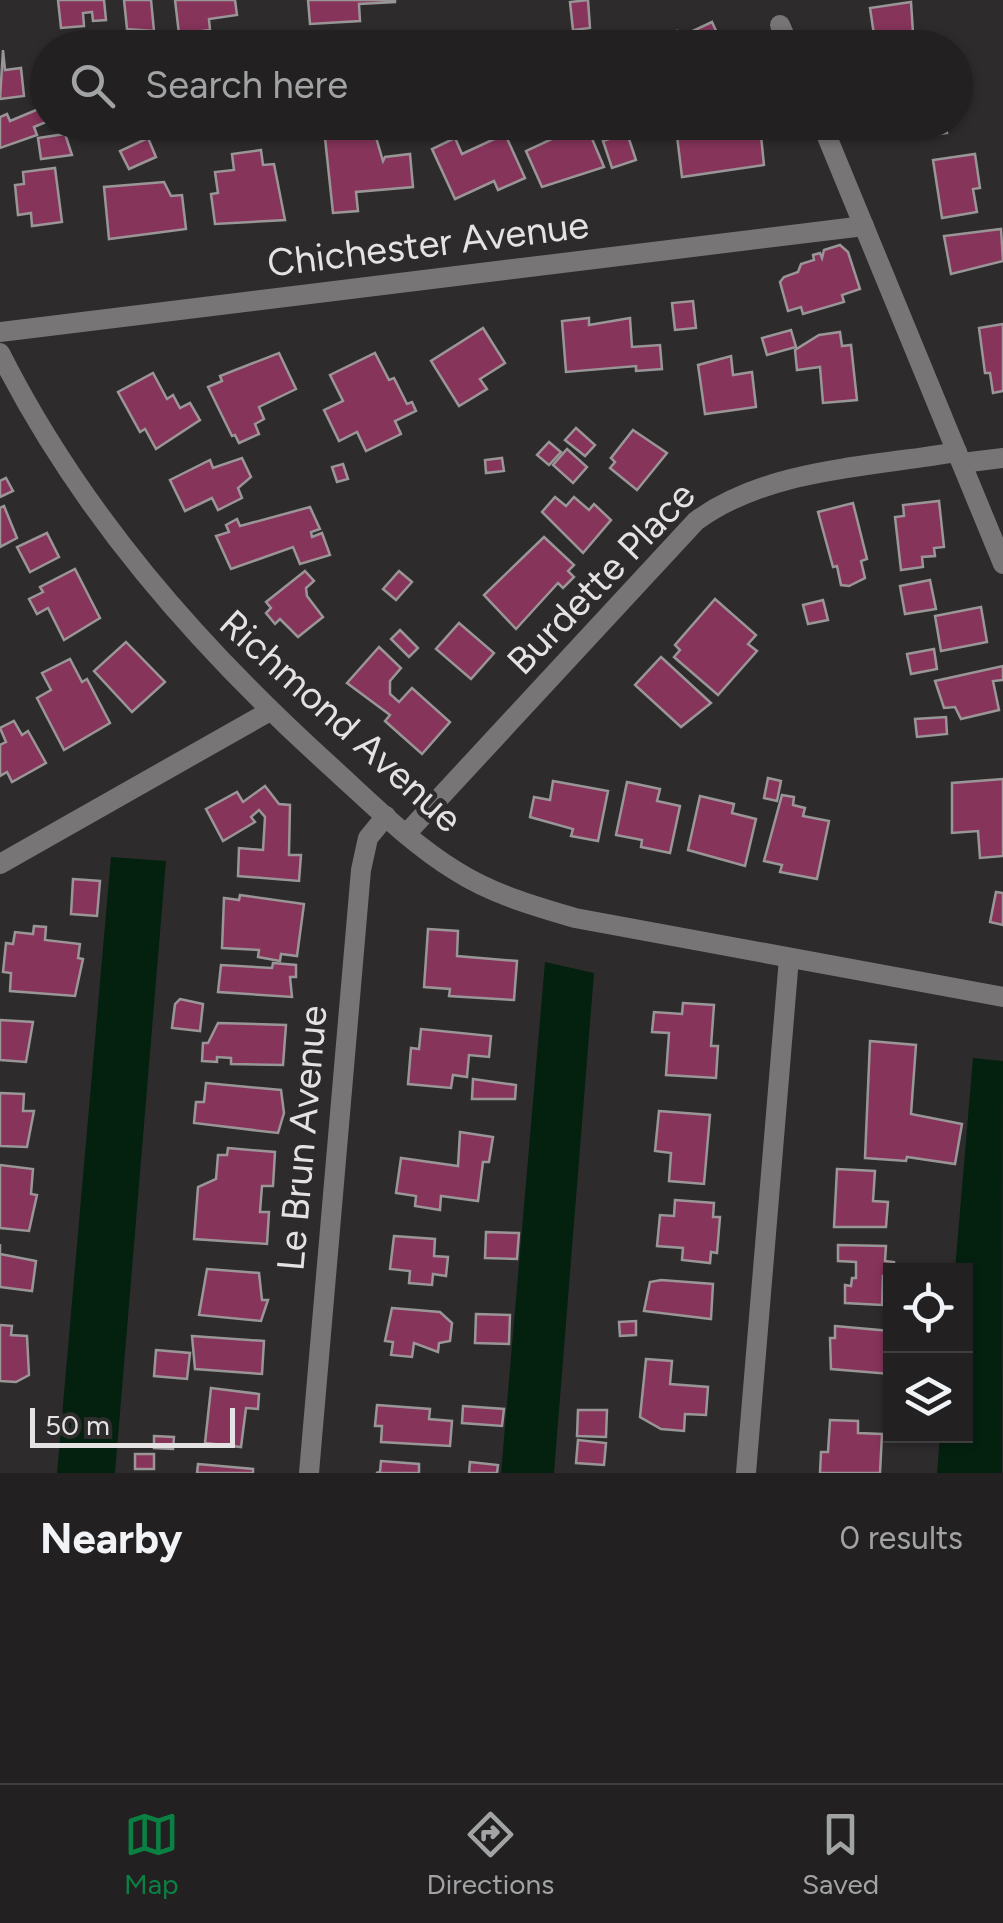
<!DOCTYPE html>
<style>
body{margin:0;font-family:Figtree,sans-serif;background:#2e2d2e;color:#f1f3f6}
.controls{position:absolute;right:30px;bottom:30px;display:grid;overflow:hidden;border-radius:0px;box-shadow:0 2px 8px #0004}
.controls button{width:90px;height:90px;display:grid;place-items:center;padding:0;border:0;border-bottom:2px solid #3f3e3f;background:#222021;color:#f1f3f6;font:50px sans-serif}
.scale{position:absolute;left:30px;bottom:25px;width:205px;box-sizing:border-box;padding-left:10px;border:5px solid #e4e2e3;border-top:0;font-size:28px;line-height:35px;white-space:nowrap;color:#e4e2e3;-webkit-text-stroke:8px #2e2b2c;paint-order:stroke}
.list{margin:0;padding:0;list-style:none}
h2{display:flex;justify-content:space-between;align-items:center;height:130px;margin:0;padding:0 40px;font-size:42px}
h2 small{font-size:32px;font-weight:400;color:#a2a3a5}
.icon{flex:none;width:55px;height:55px;fill:none;stroke:currentColor;stroke-width:2;stroke-linecap:round;stroke-linejoin:round}
.map{position:relative;flex:none;width:1003px;height:1473px;overflow:hidden}
.search{position:absolute;background:#222021;box-shadow:0 2px 8px #0004;left:30px;right:30px;top:30px;height:110px;display:flex;align-items:center;gap:25px;box-sizing:border-box;padding:0 35px;border-radius:55px;color:#a2a3a5;font-size:38px}
.sheet{height:310px;background:#222021}
nav{display:flex;justify-content:space-around;align-items:center;box-sizing:border-box;height:140px;border-top:2px solid #3f3e3f;background:#222021;font-size:28px;color:#a2a3a5}
nav a{display:grid;justify-items:center;gap:5px}
nav .on{color:#0b8043}
.map>svg:first-child{display:block}
</style>
<div class="map">
<svg width="1003" height="1473" viewBox="0 0 1003 1473">
<rect width="100%" height="100%" fill="#2e2b2c"/>
<g fill="#042110">
<polygon points="111,857 166,861 115,1473 57,1473"/>
<polygon points="545,962 594,973 554,1473 501,1473"/>
<polygon points="973,1058 1003,1061 1002,1473 937,1473 940,1436 966,1436 966,1270 955,1270"/>
</g>
<g fill="#86345a" stroke="#9a9697" stroke-width="2.5">
<polygon points="58,0 104,0 106,20 93,21 92,12 83,13 84,26 61,28"/>
<polygon points="124,0 151,0 154,31 127,29"/>
<polygon points="175,0 235,0 237,15 209,19 210,30 179,34"/>
<polygon points="308,0 395,0 395,2 359,4 360,21 310,24"/>
<polygon points="588,0 590,28 573,30 570,2"/>
<polygon points="911,2 914,48 876,48 870,8"/>
<polygon points="712,22 724,48 680,48 673,33 677,31 680,37"/>
<polygon points="3,50 5,70 21,68 24,96 0,99"/>
<polygon points="41,108 46,122 34,127 37,135 0,148 0,117 7,114 10,121"/>
<polygon points="334,122 366,122 367,135 375,134 383,161 385,157 410,154 413,187 356,192 358,211 333,213 325,138 335,137"/>
<polygon points="585,122 604,167 542,187 526,151 552,139 553,122"/>
<polygon points="690,122 734,122 735,129 760,126 764,165 682,177 677,136 691,134"/>
<polygon points="908,122 945,122 947,133 910,138"/>
<polygon points="627,133 636,160 612,168 603,141"/>
<polygon points="65,134 72,155 41,159 38,138"/>
<polygon points="505,134 525,178 498,190 494,181 455,199 432,149 455,138 462,154"/>
<polygon points="148,138 156,157 129,169 120,151"/>
<polygon points="261,150 263,165 274,164 285,220 215,224 211,194 218,193 215,172 234,170 232,154"/>
<polygon points="975,154 980,188 973,189 977,212 942,218 933,160"/>
<polygon points="55,168 62,222 32,226 31,213 18,215 15,185 24,184 23,172"/>
<polygon points="164,182 171,196 182,195 186,229 109,239 104,187"/>
<polygon points="1001,229 1003,261 951,274 944,236"/>
<polygon points="840,245 848,252 860,289 842,295 844,302 803,314 801,307 788,311 780,282 784,277 798,272 801,264 814,260 813,255 820,253 822,258 824,250"/>
<polygon points="693,301 696,328 675,330 672,303"/>
<polygon points="589,318 589,325 630,318 632,347 660,345 662,369 636,371 636,366 566,372 562,321"/>
<polygon points="1003,324 1003,391 993,393 990,373 985,373 979,328"/>
<polygon points="483,328 505,363 480,379 487,389 459,406 431,361"/>
<polygon points="791,330 796,347 767,355 762,338"/>
<polygon points="840,332 842,346 851,345 857,400 823,403 820,367 797,370 795,350 819,335"/>
<polygon points="279,353 296,389 259,407 264,419 255,424 259,434 239,443 235,435 232,436 208,387 222,381 220,376"/>
<polygon points="375,353 389,380 394,378 407,404 412,402 416,411 395,421 401,434 366,451 357,432 339,441 324,410 343,401 330,375"/>
<polygon points="731,356 733,375 752,372 756,407 705,414 698,365"/>
<polygon points="153,373 167,399 173,395 180,408 190,403 200,420 156,449 145,429 140,432 118,392"/>
<polygon points="576,428 595,445 585,456 565,440"/>
<polygon points="633,430 667,453 637,490 610,468 615,462 611,458"/>
<polygon points="549,442 561,452 549,465 537,455"/>
<polygon points="567,449 587,467 573,483 553,465"/>
<polygon points="242,458 251,477 238,488 242,498 218,510 212,498 185,511 170,480 210,460 213,468"/>
<polygon points="502,458 504,471 486,473 485,460"/>
<polygon points="343,464 348,479 337,482 332,467"/>
<polygon points="6,478 13,491 0,497 0,481"/>
<polygon points="555,497 566,506 574,497 589,510 594,504 611,520 583,553 542,512"/>
<polygon points="939,501 944,547 934,548 935,556 922,557 923,567 901,570 895,517 904,516 903,505"/>
<polygon points="853,503 867,559 861,561 865,578 849,586 841,585 837,566 833,567 818,512"/>
<polygon points="4,506 17,538 0,547 0,508"/>
<polygon points="310,507 320,529 311,532 312,537 322,533 330,555 300,564 293,547 231,569 216,536 229,532 226,525 237,519 240,526"/>
<polygon points="47,533 59,557 30,572 17,547"/>
<polygon points="544,537 574,565 568,571 574,577 563,588 558,583 516,629 484,595"/>
<polygon points="75,569 100,618 64,640 48,608 37,614 29,599 43,592 40,587"/>
<polygon points="305,571 314,581 306,588 307,596 323,617 298,637 280,619 275,624 266,613 271,608 266,602"/>
<polygon points="399,571 412,582 396,600 383,589"/>
<polygon points="930,580 936,609 905,614 900,586"/>
<polygon points="715,599 756,635 748,644 757,651 718,695 674,657 680,650 675,645"/>
<polygon points="823,600 828,620 808,624 803,605"/>
<polygon points="981,607 987,642 941,651 935,616"/>
<polygon points="459,623 494,653 471,679 436,649"/>
<polygon points="400,630 418,648 409,657 391,639"/>
<polygon points="126,642 165,682 132,712 94,671"/>
<polygon points="379,647 401,668 390,681 390,694 399,702 412,688 450,722 422,754 385,721 390,715 347,683"/>
<polygon points="934,649 937,669 911,674 907,654"/>
<polygon points="661,657 711,703 681,727 635,685"/>
<polygon points="70,659 82,682 87,679 110,723 64,750 37,698 51,690 42,673"/>
<polygon points="1003,666 1003,680 993,681 999,710 961,719 955,707 944,708 935,681"/>
<polygon points="946,717 947,734 917,737 915,719"/>
<polygon points="14,721 22,735 28,731 46,763 12,782 7,772 0,776 0,745 6,742 0,728"/>
<polygon points="768,778 781,781 777,801 764,798"/>
<polygon points="1003,779 1003,856 980,858 978,831 952,833 952,783"/>
<polygon points="553,781 608,791 598,841 571,836 573,829 530,817 534,797 550,800"/>
<polygon points="627,782 660,789 657,801 680,806 670,853 641,847 642,840 616,835"/>
<polygon points="265,786 279,804 290,805 289,855 301,855 299,881 238,876 239,848 263,850 265,817 259,810 251,817 255,822 223,841 206,809 237,792 243,802"/>
<polygon points="782,795 794,797 793,805 805,808 803,816 829,821 817,879 780,872 782,865 764,861"/>
<polygon points="700,796 734,804 732,813 756,819 745,866 688,850"/>
<polygon points="73,879 100,881 97,916 71,914"/>
<polygon points="996,892 1003,893 1003,925 990,922"/>
<polygon points="240,895 304,904 297,956 281,954 280,961 258,957 259,950 222,948 224,898 239,900"/>
<polygon points="34,926 46,927 45,940 80,944 78,958 83,959 75,996 10,991 11,973 3,972 6,943 13,944 15,932 33,934"/>
<polygon points="428,929 458,931 457,956 517,961 514,1000 449,996 450,989 424,987"/>
<polygon points="273,963 296,965 296,977 290,977 292,997 218,992 221,965 272,968"/>
<polygon points="180,999 203,1004 200,1031 172,1028 175,1004"/>
<polygon points="683,1003 714,1005 711,1046 718,1046 716,1078 666,1075 669,1033 652,1032 654,1012 682,1014"/>
<polygon points="0,1020 33,1022 26,1062 0,1060"/>
<polygon points="218,1023 286,1025 283,1065 231,1064 231,1058 217,1057 217,1062 202,1061 203,1043 208,1043"/>
<polygon points="421,1029 491,1036 489,1057 469,1055 467,1077 453,1075 451,1088 408,1084 411,1048 419,1049"/>
<polygon points="870,1041 916,1045 911,1114 962,1124 955,1164 907,1157 906,1161 865,1158"/>
<polygon points="473,1079 516,1085 515,1099 472,1099"/>
<polygon points="206,1083 281,1090 284,1113 278,1133 194,1123 196,1102 204,1102"/>
<polygon points="0,1093 24,1094 23,1111 34,1111 27,1147 0,1146"/>
<polygon points="659,1111 710,1115 704,1184 669,1181 671,1153 655,1151"/>
<polygon points="460,1132 493,1137 489,1162 483,1162 478,1201 441,1196 440,1210 415,1206 416,1196 396,1193 401,1158 458,1166"/>
<polygon points="228,1148 275,1152 273,1186 262,1186 260,1212 269,1212 267,1244 194,1239 198,1187 216,1179 218,1155 227,1155"/>
<polygon points="0,1165 33,1169 31,1194 37,1195 29,1231 0,1228"/>
<polygon points="837,1169 875,1171 873,1201 888,1202 886,1227 834,1227"/>
<polygon points="675,1200 714,1203 713,1217 720,1217 717,1253 711,1252 710,1263 682,1260 683,1248 657,1246 660,1215 674,1216"/>
<polygon points="486,1232 519,1233 517,1259 485,1258"/>
<polygon points="394,1236 435,1239 434,1256 448,1257 446,1276 433,1274 432,1285 409,1283 410,1271 390,1269"/>
<polygon points="0,1244 0,1254 36,1261 32,1291 0,1287"/>
<polygon points="838,1245 886,1246 885,1261 894,1262 894,1270 883,1276 882,1305 845,1303 845,1285 851,1286 852,1278 856,1278 856,1262 838,1261"/>
<polygon points="207,1269 259,1273 262,1300 268,1300 261,1321 199,1315"/>
<polygon points="661,1280 713,1284 711,1319 644,1311 650,1282"/>
<polygon points="392,1308 440,1312 452,1323 450,1341 439,1343 438,1352 414,1343 412,1357 391,1355 393,1342 385,1341"/>
<polygon points="476,1314 510,1315 509,1344 475,1343"/>
<polygon points="636,1321 636,1335 620,1336 619,1322"/>
<polygon points="0,1325 12,1326 11,1335 27,1336 29,1375 16,1382 0,1381"/>
<polygon points="835,1326 890,1331 890,1374 831,1369 830,1338 835,1338"/>
<polygon points="192,1336 264,1341 262,1374 195,1369"/>
<polygon points="156,1350 190,1353 187,1379 154,1376"/>
<polygon points="646,1359 672,1361 670,1384 708,1387 706,1415 685,1414 684,1431 661,1429 640,1417"/>
<polygon points="211,1388 259,1394 258,1409 246,1408 241,1447 205,1443"/>
<polygon points="377,1405 430,1409 429,1419 452,1421 450,1446 381,1442 382,1426 375,1426"/>
<polygon points="463,1406 504,1409 502,1426 462,1423"/>
<polygon points="578,1410 607,1410 606,1437 577,1436"/>
<polygon points="830,1420 858,1421 858,1433 882,1434 880,1473 820,1473 821,1452 828,1452"/>
<polygon points="154,1436 174,1437 173,1449 154,1448"/>
<polygon points="578,1440 606,1443 604,1465 576,1463"/>
<rect x="135" y="1454" width="19" height="15"/>
<polygon points="381,1461 419,1464 419,1473 376,1473 380,1472"/>
<polygon points="470,1462 498,1465 497,1473 469,1473"/>
<polygon points="198,1464 253,1469 253,1473 197,1473"/>
</g>
<g fill="none" stroke-linecap="round" stroke-linejoin="round">
<g stroke="#777576" stroke-width="20">
<polyline points="780,25 790,48"/>
<polyline points="821,122 1003,564"/>
<polyline points="0,332 864,226"/>
<path d="M0,353C80,512 197,645 328,764C369,801 409,842 456,871C492,894 534,906 575,918L1003,997"/>
<polyline points="962,463 1003,458"/>
<path d="M406,834L696,521C768,468 871,467 957,452"/>
<polyline points="0,864 270,711"/>
<polyline points="309,1473 361,870 368,838 386,816"/>
<polyline points="746,1473 789,958"/>
</g>
</g>
<g text-anchor="middle" dominant-baseline="central" stroke-width="9" stroke-linejoin="round" paint-order="stroke">
<g font-size="38" fill="#e4e2e3" stroke="#2e2b2c">
<text transform="translate(428 244) rotate(-7)">Chichester Avenue</text>
<text transform="translate(601 578) rotate(-46)">Burdette Place</text>
<text transform="translate(341 721) rotate(42)">Richmond Avenue</text>
<text transform="translate(302 1138) rotate(-85)">Le Brun Avenue</text>
</g>
</g>
</svg>
<div class="controls">
<button><svg class="icon" aria-label="locate" viewBox="0 0 24 24"><circle cx="12" cy="12" r="6"/><path d="M12 2v4M12 18v4M2 12h4M18 12h4"/></svg></button>
<button><svg class="icon" aria-label="layers" viewBox="0 0 24 24"><path d="M12 4l9 5-9 5-9-5zM3 14l9 5 9-5"/></svg></button>
</div>
<div class="scale">50 m</div>
<div class="search"><svg class="icon" aria-label="search" viewBox="0 0 24 24"><circle cx="10" cy="10" r="6"/><path d="M15 15l6 6"/></svg>Search here</div>
</div>
<section class="sheet">
<h2>Nearby<small>0 results</small></h2>
<ul class="list">
</ul>
</section>
<nav>
<a class="on"><svg class="icon" aria-label="map" viewBox="0 0 24 24"><path d="M3 6l6-2 6 2 6-2v14l-6 2-6-2-6 2zM9 4v14M15 6v14"/></svg>Map</a>
<a><svg class="icon" aria-label="directions" viewBox="0 0 24 24"><path d="M12 3l9 9-9 9-9-9zM9 14v-3h6M13 9l2 2-2 2"/></svg>Directions</a>
<a><svg class="icon" aria-label="saved" viewBox="0 0 24 24"><path d="M7 4h10v16l-5-4-5 4z"/></svg>Saved</a>
</nav>
